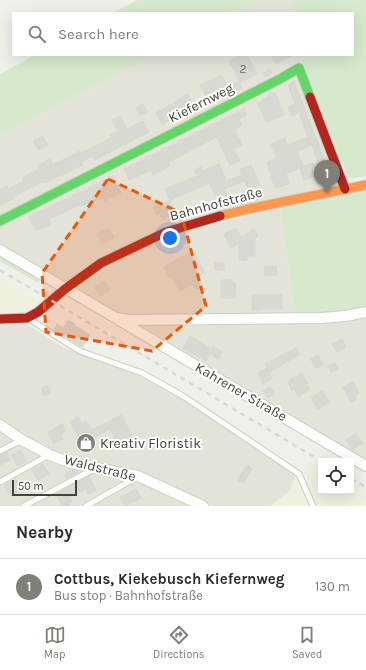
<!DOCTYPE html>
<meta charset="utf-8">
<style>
body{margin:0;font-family:Karla,sans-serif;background:#f7f7f7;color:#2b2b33}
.controls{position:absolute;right:12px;bottom:12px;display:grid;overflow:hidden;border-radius:0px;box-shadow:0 4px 16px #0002}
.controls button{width:36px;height:36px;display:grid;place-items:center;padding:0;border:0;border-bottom:1px solid #e1e1e2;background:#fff;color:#2b2b33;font:20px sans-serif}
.scale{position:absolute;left:12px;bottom:10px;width:65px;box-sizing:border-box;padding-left:4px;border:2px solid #454337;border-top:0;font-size:11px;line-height:14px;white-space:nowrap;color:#454337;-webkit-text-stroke:3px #fff;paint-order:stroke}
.you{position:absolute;left:170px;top:238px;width:14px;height:14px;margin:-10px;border:3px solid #fff;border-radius:50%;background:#1a73e8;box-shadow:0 0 0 6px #1a73e833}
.badge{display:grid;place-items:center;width:26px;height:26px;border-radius:50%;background:#818076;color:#fff;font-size:13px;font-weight:700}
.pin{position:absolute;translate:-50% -33px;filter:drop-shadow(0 1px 2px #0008)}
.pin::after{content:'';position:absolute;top:21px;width:14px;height:12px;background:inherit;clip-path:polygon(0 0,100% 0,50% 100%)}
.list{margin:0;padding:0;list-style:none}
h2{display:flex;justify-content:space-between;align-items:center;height:52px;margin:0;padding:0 16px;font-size:17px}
h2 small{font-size:13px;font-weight:400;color:#7c7c81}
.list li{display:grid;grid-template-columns:26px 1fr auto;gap:12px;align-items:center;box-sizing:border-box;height:56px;padding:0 16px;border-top:1px solid #e1e1e2}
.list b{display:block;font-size:15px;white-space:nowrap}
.list p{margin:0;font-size:13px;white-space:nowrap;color:#7c7c81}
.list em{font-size:13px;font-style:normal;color:#7c7c81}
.icon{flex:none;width:22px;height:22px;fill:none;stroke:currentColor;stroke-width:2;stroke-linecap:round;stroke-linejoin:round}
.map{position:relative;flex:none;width:366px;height:506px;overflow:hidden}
.search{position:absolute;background:#fff;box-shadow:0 4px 16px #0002;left:12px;right:12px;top:12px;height:44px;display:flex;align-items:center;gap:10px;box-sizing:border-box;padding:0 14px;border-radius:0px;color:#7c7c81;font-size:15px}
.sheet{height:108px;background:#fff}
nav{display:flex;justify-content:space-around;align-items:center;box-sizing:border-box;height:56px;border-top:1px solid #e1e1e2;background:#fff;font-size:11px;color:#7c7c81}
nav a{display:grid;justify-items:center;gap:2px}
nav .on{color:#818076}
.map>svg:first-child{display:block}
</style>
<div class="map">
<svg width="366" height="506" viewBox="0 0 366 506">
<rect width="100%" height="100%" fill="#f0f0ea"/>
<g fill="#e3e3d8">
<polygon points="257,0 290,0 296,13 232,13"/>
<polygon points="152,55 316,55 301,64 0,218 0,135"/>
<polygon points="297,73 341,185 225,210 65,283 0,244 0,225"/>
<polygon points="280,208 295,315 129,316 116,313 73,288 157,239"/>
<polygon points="366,314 366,462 139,324"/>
<polygon points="0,324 26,324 63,347 140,376 181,398 296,476 289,491 271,506 212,506 141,473 72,459 51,451 0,421"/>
<polygon points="0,429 47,458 138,480 193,506 0,506"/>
</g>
<g fill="#f1efde">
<polygon points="0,280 40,304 24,312 0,312"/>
<polygon points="310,461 321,467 321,491 351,491 351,485 366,494 366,506 271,506 289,491 296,476"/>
</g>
<g fill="#d6e9cc">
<polygon points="137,0 257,0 232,13 113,13"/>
<polygon points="290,0 366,0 366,176 349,179 301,64 316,55 353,55 353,13 296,13"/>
<polygon points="35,55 152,55 0,135 0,74"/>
<polygon points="366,190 366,307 338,311 295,315 280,208"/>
<polygon points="0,253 41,279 38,283 0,261"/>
</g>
<g fill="#d9d9d3" stroke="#d8d7d0">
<polygon points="240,55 247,55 257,74 240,83 229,61"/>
<polygon points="271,55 293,55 275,64"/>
<polygon points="270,69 272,73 265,77 263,73"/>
<polygon points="221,75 227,86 206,96 200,85"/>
<polygon points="294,81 325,161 318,163 312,145 297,151 303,166 313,163 317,176 304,180 300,168 286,174 289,184 275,188 267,162 277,159 271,144 285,138 287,145 308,137 299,113 291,116 288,107 295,104 288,85"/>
<polygon points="238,82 242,88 235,92 232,85"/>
<polygon points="275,92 284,115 266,122 258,103 263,101 263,99 268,97 267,96"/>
<polygon points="188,94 193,105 173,115 174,118 162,124 156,113 176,102 175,101"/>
<polygon points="143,104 147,112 140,115 136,108"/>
<polygon points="244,109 247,115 239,119 242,125 235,130 242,145 234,149 240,161 230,165 217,137 168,162 170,166 153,175 151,170 129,180 124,169"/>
<polygon points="120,116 127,129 143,121 149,132 95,160 93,156 81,162 83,165 45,183 44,181 12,197 13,199 0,206 0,190 7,186 8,189 24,181 23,177 39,169 37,166 50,159 53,165 80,151 81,153 111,138 110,135 118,131 112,120"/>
<polygon points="43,136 48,145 38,150 33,141"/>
<polygon points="219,164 226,181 242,175 240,169 251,165 260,185 248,189 245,181 224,189 227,195 219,198 218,195 215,196 210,183 170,200 176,214 162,220 160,214 156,215 153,207 170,200 165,189 197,176 194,170 201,167 202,171"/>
<polygon points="113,176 121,193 104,201 102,197 83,206 82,204 49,219 51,224 36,231 29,217"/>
<polygon points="109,228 114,238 102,244 97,234"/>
<polygon points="236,228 241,237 254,229 258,236 255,238 255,256 247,256 247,260 239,260 239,243 231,248 224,234"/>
<polygon points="191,252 192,254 194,253 205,272 197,276 203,286 196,289 193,284 180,291 173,278 170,279 164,267"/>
<polygon points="215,262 224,263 224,270 215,270"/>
<polygon points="276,266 277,275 265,276 264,267"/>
<polygon points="221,280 232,280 232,283 236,283 235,298 221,298"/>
<polygon points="105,281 110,290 100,296 95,287"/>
<polygon points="253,295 282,295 282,309 259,309 259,311 252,310 252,296"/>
<polygon points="68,320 75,324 74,325 90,335 82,347 54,330 57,324 63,328"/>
<polygon points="190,336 212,349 213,346 222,352 218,359 210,354 206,361 183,348"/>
<polygon points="342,339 346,347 337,352 332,344"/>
<polygon points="296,348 300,354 270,372 265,364"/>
<polygon points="318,355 323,365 315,368 311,359"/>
<polygon points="335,363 338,369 331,372 328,365"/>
<polygon points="267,368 272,379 263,384 258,373"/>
<polygon points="302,373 310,390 298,396 295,390 292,391 288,382 291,380 290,379"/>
<polygon points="353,382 359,394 355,396 357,399 351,402 343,387"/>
<polygon points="47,385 51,392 44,396 41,388"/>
<polygon points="270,387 275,394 268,398 263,391"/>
<polygon points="323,391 329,403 317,409 311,397"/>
<polygon points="121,415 133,437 118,444 110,429 90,440 94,448 85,453 80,442 81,441 70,422 78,417 82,423 86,421 92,430"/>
<polygon points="62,424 66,431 61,434 63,439 54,444 48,432"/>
<polygon points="356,433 363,443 352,450 346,440"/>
<polygon points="21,450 26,461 17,466 12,455"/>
<polygon points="7,452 10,460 0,465 0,455"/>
<polygon points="43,464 49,474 38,480 32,470"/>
<polygon points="247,465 252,469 243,483 237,480"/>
<polygon points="74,470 76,471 78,473 67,479 65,474"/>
<polygon points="89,476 96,490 88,494 86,489 70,497 72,502 69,503 70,506 62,506 56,494"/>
<polygon points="16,479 21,490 10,496 4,485"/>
<polygon points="136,489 141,498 125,506 120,497"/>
</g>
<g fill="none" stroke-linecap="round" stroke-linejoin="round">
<defs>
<g id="lane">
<polyline points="29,319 80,351 142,373 183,396 299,474 313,506"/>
<polyline points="0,451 22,440"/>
<polyline points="0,482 49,455"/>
<polyline points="24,506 94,469"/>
<polyline points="86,506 137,477"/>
</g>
<g id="street">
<polyline points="0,250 116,318 130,320 321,318 346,316 366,312"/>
<polyline points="119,320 366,466"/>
<polyline points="0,425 22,440 50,455 71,463 138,476 203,506"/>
</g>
<polyline id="fast" points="0,221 280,79 299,68 310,97"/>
<polyline id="slow" points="220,216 248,209 366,185"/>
<g id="jam">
<polyline points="310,97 345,189"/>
<polyline points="0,319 27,318 38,312 65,289 101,263 166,232 220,216"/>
</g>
</defs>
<use href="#lane" stroke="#cecec8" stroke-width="7"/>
<use href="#street" stroke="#cecec8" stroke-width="12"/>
<use href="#fast" stroke="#cfd0c3" stroke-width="11"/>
<use href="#slow" stroke="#cfd0c3" stroke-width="11"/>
<use href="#jam" stroke="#cfd0c3" stroke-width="11"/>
<use href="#lane" stroke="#fdfdfc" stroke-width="5"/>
<use href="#street" stroke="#fdfdfc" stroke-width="10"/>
<use href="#fast" stroke="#63d668" stroke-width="9"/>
<use href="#slow" stroke="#ff974d" stroke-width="9"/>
<use href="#jam" stroke="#b3261e" stroke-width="9"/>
<g stroke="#d9d9d8" stroke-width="2.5" stroke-dasharray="5 5" stroke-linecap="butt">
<polyline points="0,270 321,461"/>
<polyline points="351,479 366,487"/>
</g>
</g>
<path fill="#e8590c" fill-opacity="0.2" stroke="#e8590c" stroke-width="3" stroke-dasharray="8 5" stroke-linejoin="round" d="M108,179L181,213L206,306L152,351L46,332L42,273Z"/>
<defs>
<symbol id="shop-disc" viewBox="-11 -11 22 22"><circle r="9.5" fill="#818076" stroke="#fff"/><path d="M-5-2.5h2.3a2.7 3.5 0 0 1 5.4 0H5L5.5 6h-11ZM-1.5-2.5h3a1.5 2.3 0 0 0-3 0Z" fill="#fff"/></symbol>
</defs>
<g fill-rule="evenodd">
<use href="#shop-disc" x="75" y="432" width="22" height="22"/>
</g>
<g text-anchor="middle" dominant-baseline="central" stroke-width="4" stroke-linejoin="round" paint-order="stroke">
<g font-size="12" fill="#6b695f">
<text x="243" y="69">2</text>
</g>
<g font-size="14" fill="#454337" stroke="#fff">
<text transform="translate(201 103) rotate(-27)">Kiefernweg</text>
<text transform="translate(216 204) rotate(-15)">Bahnhofstraße</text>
<text transform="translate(241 392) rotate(30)">Kahrener Straße</text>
<text transform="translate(100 468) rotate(14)">Waldstraße</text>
</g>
<g font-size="14" fill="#454337" stroke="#fff" text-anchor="start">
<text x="100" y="443">Kreativ Floristik</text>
</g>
</g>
</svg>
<div class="controls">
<button><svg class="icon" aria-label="locate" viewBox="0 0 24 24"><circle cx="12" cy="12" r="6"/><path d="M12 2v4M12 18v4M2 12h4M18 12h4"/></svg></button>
</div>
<div class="scale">50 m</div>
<div class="you"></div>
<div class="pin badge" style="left:327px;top:193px">1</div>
<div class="search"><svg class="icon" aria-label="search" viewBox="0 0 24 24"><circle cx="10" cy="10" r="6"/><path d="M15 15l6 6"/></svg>Search here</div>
</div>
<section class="sheet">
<h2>Nearby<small></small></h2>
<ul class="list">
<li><span class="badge">1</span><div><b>Cottbus, Kiekebusch Kiefernweg</b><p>Bus stop · Bahnhofstraße</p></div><em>130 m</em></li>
</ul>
</section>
<nav>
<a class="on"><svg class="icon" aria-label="map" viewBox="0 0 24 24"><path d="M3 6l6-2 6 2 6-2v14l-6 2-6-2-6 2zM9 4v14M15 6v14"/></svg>Map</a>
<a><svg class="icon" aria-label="directions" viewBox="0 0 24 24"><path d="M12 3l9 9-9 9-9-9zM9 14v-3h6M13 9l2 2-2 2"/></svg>Directions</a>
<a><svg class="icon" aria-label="saved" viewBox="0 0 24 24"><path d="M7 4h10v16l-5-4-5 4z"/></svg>Saved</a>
</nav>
